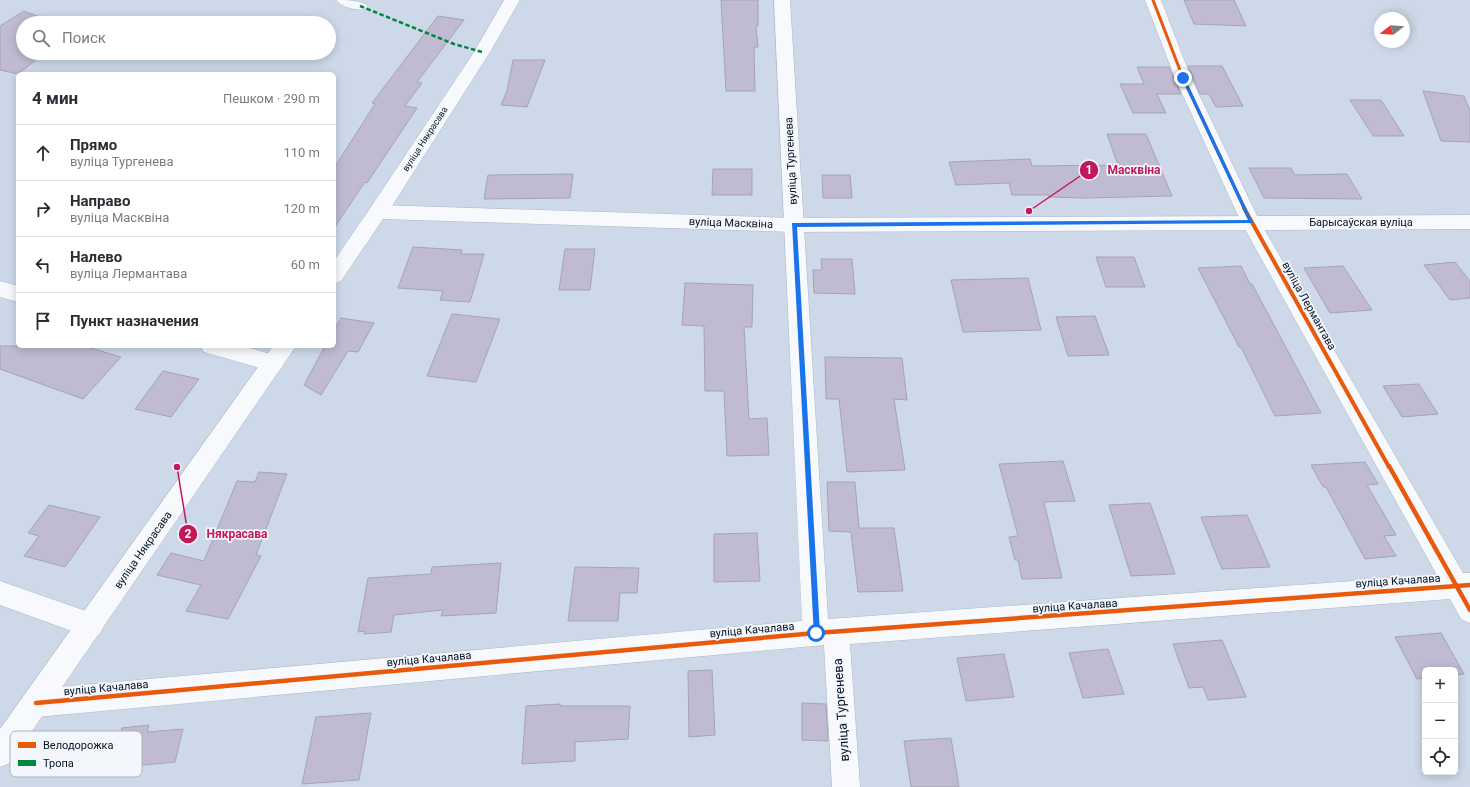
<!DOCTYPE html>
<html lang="ru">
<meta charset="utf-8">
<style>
body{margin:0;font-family:Roboto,sans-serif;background:#f2f2f3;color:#2b2b33}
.controls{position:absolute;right:12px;bottom:12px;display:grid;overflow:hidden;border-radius:6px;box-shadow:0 2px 10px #0003}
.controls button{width:36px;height:36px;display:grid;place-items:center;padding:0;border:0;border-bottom:1px solid #e1e1e2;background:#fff;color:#2b2b33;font:20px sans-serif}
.compass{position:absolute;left:1374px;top:12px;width:36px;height:36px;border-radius:50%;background:#fff;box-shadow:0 2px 10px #0003;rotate:253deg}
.stop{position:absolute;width:12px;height:12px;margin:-9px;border:3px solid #1a73e8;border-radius:50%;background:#fff}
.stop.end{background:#1a73e8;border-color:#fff;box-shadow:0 1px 4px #0008}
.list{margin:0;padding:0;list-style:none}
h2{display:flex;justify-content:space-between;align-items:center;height:52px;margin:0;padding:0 16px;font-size:17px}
h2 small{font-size:13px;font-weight:400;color:#7c7c81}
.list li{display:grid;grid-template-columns:26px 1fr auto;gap:12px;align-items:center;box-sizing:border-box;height:56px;padding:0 16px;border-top:1px solid #e1e1e2}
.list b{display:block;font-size:15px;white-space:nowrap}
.list p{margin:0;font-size:13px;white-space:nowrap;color:#7c7c81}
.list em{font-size:13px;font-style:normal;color:#7c7c81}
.icon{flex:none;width:22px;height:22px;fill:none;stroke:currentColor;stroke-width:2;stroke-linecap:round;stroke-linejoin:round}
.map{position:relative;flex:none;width:1470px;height:787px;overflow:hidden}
.search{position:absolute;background:#fff;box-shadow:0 2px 10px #0003;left:16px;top:16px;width:320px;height:44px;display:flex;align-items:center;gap:10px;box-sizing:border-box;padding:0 14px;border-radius:22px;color:#7c7c81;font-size:15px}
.panel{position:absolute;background:#fff;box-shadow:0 2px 10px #0003;left:16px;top:72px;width:320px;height:276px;border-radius:6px}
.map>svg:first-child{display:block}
</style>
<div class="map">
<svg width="1470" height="787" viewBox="0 0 1470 787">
<rect width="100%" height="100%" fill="#cdd9e9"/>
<g fill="#c0bad2" stroke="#a5a4b5">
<polygon points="721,0 758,0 758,26 756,26 758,47 754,47 755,91 726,91"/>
<polygon points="1184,0 1234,0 1246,26 1194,24"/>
<polygon points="24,11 56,23 23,23 23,53 45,53 18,74 0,70 0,26"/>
<polygon points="438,16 464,20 417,82 422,83 405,106 417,108 367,183 365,182 334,228 334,168 375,104 372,103"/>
<polygon points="513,60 545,60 527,107 501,105 507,91"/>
<polygon points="1188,66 1222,66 1243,106 1216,107 1209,94 1200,94"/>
<polygon points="1137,67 1169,67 1181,94 1157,94 1166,113 1133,113 1120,84 1144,84"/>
<polygon points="1423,91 1464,96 1470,111 1470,142 1441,141"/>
<polygon points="1350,100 1381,100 1404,136 1373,136"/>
<polygon points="1107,134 1146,134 1172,196 1084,198 1049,197 1049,195 1012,195 1009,183 956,185 949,162 1030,159 1032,166 1118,165"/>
<polygon points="1249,168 1291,168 1295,175 1347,174 1362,199 1264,198"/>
<polygon points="713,169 752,169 752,195 712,195"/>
<polygon points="573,174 570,198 484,199 488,175"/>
<polygon points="822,175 850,175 852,198 823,198"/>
<polygon points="413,247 462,250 461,254 484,254 470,302 440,300 443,291 398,288"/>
<polygon points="565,249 595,249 590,290 559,290"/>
<polygon points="1096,257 1134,257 1145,287 1106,287"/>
<polygon points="821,259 852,259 855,294 814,293 813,270 822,270"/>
<polygon points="1455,262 1470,281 1470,298 1450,300 1424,265"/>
<polygon points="1241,266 1250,284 1252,284 1321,413 1275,416 1241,347 1239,347 1198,268"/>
<polygon points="1343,266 1372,310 1330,313 1304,268"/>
<polygon points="1028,278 1041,330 963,332 951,280"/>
<polygon points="685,283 753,285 752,327 744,327 749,419 767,418 769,455 727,456 724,391 705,391 704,326 682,325"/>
<polygon points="452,314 500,319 476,382 427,376"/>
<polygon points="1095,316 1109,355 1068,356 1056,317"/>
<polygon points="341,318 374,323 358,352 348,351 321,395 304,385 325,346 334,346 334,330"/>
<polygon points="0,346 84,346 121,357 83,399 0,369"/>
<polygon points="825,357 902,358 907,400 894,399 905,470 847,472 839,399 826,399"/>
<polygon points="163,371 199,379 171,417 135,409"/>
<polygon points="1419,384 1438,414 1402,417 1383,386"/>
<polygon points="1063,461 1075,501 1044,502 1062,578 1022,579 1018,560 1015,560 1009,537 1018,536 999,464"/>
<polygon points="1365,462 1378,484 1367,485 1396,535 1384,536 1396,556 1365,559 1326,487 1323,487 1311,465"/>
<polygon points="259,472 287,474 256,555 261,556 228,619 186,611 201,585 157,575 171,553 204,561 237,481 255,482"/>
<polygon points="827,482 855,482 859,528 894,528 903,591 858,592 851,532 829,531"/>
<polygon points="1150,503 1159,528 1175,574 1131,576 1109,505"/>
<polygon points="49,505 100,517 65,567 24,556 39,536 28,533"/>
<polygon points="1247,515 1270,567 1222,569 1201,517"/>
<polygon points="757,533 760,581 714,582 714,534"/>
<polygon points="501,563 496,613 441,616 443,610 394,615 391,632 364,634 365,631 358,632 368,578 431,574 432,567"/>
<polygon points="575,567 639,568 637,593 620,593 618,621 568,621"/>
<polygon points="1441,633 1464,674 1455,675 1455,670 1425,670 1425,678 1417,679 1395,637"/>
<polygon points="1222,640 1246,697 1208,700 1203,687 1189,688 1173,644"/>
<polygon points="1108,649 1124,694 1083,698 1069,653"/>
<polygon points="1004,654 1014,697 966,701 957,658"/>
<polygon points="712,670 715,735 689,737 688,671"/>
<polygon points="802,703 826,704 828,741 802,740"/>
<polygon points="560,704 560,706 630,706 628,739 575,742 575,761 522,764 526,706"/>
<polygon points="371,713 359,780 302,784 316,717"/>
<polygon points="149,725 147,732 183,729 175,762 111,768 122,728"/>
<polygon points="951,738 959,787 911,787 904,741"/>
</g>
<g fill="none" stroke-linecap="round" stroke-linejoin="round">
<defs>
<g id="minor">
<path d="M336,0C346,0 361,0 368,6L365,9C357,11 341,7 336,0Z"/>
<polygon points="504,0 520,0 490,52 385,217 378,219 371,217 369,212 371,207 474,52"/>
<polygon points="774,0 790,0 828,619 1437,575 1241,222 1175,78 1145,0 1161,0 1191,78 1260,222 1463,573 1470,573 1470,623 1461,619 1450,599 850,644 860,787 832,787 824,645 36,717 26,713 22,703 26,693 36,689 802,621"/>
<polygon points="0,281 18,286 18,302 0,297"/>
<polygon points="200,346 243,346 281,357 284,363 281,369 273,372 204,352"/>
<polygon points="0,581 100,616 104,625 100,634 91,638 0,605"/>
</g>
<g id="secondary">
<polygon points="378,205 794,218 1470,215 1470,229 794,232 383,219 341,281 334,284 334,261 371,207"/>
<polygon points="273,346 296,346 10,763 0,767 0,729"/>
</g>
</defs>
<use href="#minor" stroke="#abb8c8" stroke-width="1"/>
<use href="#secondary" stroke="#abb8c8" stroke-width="1"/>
<use href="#minor" fill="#f8f9fc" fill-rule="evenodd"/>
<use href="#secondary" fill="#f8f9fc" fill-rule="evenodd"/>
<polyline stroke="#00873e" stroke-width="2.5" stroke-dasharray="4.5 2.5" stroke-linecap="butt" points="360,6 454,44 482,52"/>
<defs>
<polyline id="cycleway-far2" points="1153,0 1183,78 1245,209"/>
<polyline id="cycleway-far1" points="1244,208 1389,467"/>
<g id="cycleway">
<polyline points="1389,466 1470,610"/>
<polyline points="36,703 816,633 1470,585"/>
</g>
</defs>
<use href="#cycleway-far2" stroke="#f3f7fc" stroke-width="5"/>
<use href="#cycleway-far1" stroke="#f3f7fc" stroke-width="6"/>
<use href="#cycleway" stroke="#f3f7fc" stroke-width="7"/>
<use href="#cycleway-far2" stroke="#e8590c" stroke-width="3"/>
<use href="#cycleway-far1" stroke="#e8590c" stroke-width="4"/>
<use href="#cycleway" stroke="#e8590c" stroke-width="4.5"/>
</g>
<polygon fill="#1a73e8" points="1181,77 1185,78 1253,223 797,227 820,633 819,636 814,636 792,223 1248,220"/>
<g text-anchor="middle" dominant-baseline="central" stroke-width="3.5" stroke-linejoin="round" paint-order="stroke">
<g font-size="9" fill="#051324" stroke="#f3f7fc">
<text transform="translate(425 139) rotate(-57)">вуліца Някрасава</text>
</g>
<g font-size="11" fill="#051324" stroke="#f3f7fc">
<text transform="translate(791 161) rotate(-93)">вуліца Тургенева</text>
<text x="1361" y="222">Барысаўская вуліца</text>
<text transform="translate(731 223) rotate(2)">вуліца Масквіна</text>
<text transform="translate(1309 306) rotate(61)">вуліца Лермантава</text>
<text transform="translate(143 550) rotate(-55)">вуліца Някрасава</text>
<text transform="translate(1398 581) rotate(-4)">вуліца Качалава</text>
<text transform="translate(1075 606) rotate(-4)">вуліца Качалава</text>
<text transform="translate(752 630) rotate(-5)">вуліца Качалава</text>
<text transform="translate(429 659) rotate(-5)">вуліца Качалава</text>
<text transform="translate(106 688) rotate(-5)">вуліца Качалава</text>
</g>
<g font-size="13" fill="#051324" stroke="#f3f7fc">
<text transform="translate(841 710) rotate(-94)">вуліца Тургенева</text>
</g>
</g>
<rect x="10" y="731" width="132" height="46" rx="6" fill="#f3f7fc" stroke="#acb3bb" stroke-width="1"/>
<rect x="18" y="742" width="18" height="6" fill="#e8590c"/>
<rect x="18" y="760" width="18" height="6" fill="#00873e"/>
<g font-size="11" fill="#051324">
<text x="43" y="749">Велодорожка</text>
<text x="43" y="767">Тропа</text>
</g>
<path fill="none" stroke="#c2185b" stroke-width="1.5" d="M1029 211L1089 170M177 467L188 534"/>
<g fill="#c2185b" stroke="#f3f7fc" stroke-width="1.5">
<circle cx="1029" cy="211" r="4"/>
<circle cx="177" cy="467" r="4"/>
<circle cx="1089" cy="170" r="10"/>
<circle cx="188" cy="534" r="10"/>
</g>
<g font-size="12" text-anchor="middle" font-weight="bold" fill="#fff">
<text x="1089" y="174">1</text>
<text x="188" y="538">2</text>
</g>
<g font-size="12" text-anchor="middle" font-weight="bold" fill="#c2185b" stroke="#f3f7fc" stroke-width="3.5" stroke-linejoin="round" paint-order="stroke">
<text x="1134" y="174">Масквіна</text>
<text x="237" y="538">Някрасава</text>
</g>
</svg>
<div class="controls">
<button>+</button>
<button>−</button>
<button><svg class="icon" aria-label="locate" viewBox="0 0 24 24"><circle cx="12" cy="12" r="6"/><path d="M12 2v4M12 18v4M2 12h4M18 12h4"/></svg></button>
</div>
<svg class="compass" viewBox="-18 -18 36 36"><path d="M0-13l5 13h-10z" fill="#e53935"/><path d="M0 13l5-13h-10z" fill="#7c7c81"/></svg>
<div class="stop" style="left:816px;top:633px"></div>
<div class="stop end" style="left:1183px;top:78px"></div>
<div class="search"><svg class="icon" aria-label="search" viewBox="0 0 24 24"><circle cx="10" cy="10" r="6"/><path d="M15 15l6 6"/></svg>Поиск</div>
<section class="panel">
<h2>4 мин<small>Пешком · 290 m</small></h2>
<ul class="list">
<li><svg class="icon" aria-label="ahead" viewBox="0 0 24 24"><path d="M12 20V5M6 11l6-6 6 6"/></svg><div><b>Прямо</b><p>вуліца Тургенева</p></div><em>110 m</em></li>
<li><svg class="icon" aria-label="right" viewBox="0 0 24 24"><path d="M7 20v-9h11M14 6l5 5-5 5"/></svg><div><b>Направо</b><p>вуліца Масквіна</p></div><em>120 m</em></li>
<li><svg class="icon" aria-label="left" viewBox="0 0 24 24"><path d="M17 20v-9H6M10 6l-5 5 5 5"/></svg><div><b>Налево</b><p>вуліца Лермантава</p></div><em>60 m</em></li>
<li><svg class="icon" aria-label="arrive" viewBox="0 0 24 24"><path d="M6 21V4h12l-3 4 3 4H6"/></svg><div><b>Пункт назначения</b></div></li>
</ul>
</section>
</div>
